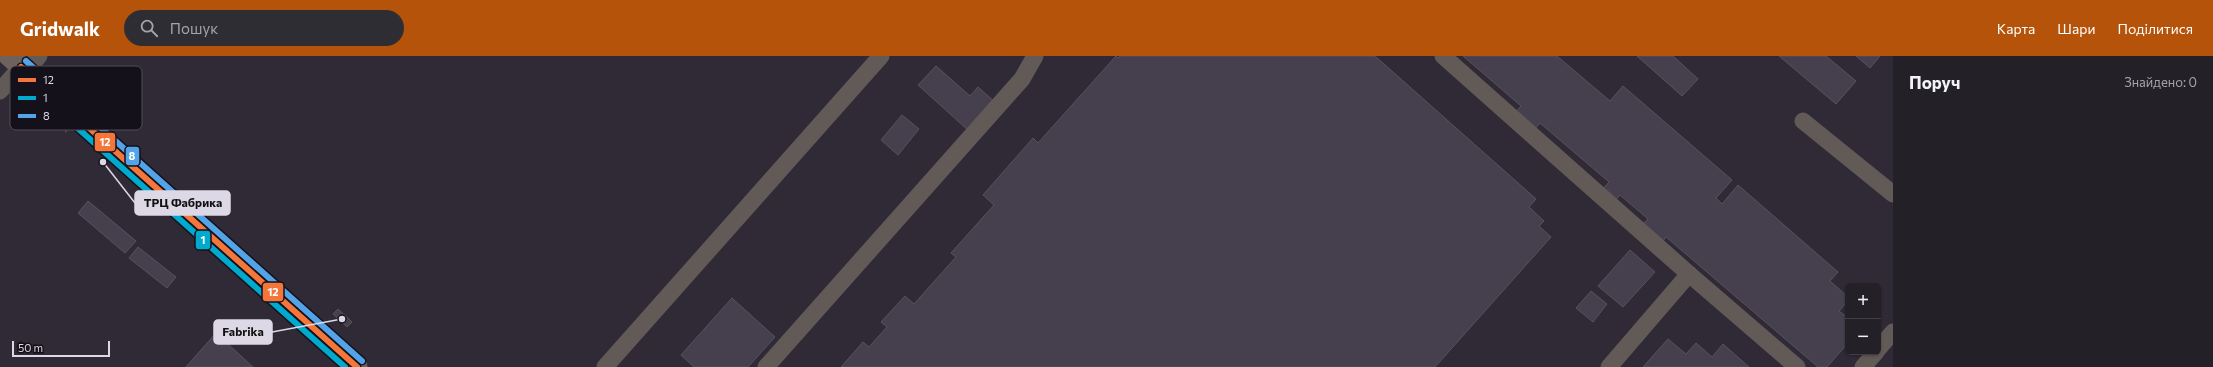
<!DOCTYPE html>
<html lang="uk">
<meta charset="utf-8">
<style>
body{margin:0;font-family:Commissioner,sans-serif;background:#2f2d34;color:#f1f3f6}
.controls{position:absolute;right:12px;bottom:12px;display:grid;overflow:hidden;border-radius:6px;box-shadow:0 1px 3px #0004}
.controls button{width:36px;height:36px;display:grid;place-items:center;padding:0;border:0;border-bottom:1px solid #403e45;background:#232028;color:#f1f3f6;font:20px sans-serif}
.scale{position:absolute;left:12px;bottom:10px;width:98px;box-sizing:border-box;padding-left:4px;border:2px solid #ddd8e5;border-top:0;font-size:11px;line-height:14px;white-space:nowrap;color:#ddd8e5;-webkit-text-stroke:3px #14111a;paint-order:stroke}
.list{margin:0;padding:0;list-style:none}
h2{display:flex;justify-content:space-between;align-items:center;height:52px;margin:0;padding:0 16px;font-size:17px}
h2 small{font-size:13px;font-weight:400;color:#a3a3a8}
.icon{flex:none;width:22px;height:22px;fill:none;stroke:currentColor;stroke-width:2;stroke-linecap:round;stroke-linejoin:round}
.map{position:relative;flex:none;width:1893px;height:311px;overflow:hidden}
header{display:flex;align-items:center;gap:24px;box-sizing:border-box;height:56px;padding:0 20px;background:#b45309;color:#fff}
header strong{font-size:19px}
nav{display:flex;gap:22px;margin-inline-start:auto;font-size:14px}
.search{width:280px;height:36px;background:#2f2d34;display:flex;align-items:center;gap:10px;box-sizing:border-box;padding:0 14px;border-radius:22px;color:#a3a3a8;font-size:15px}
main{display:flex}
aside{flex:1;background:#232028}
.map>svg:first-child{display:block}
</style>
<header>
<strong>Gridwalk</strong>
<div class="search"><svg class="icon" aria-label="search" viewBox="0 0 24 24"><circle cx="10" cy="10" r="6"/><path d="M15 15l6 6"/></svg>Пошук</div>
<nav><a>Карта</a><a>Шари</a><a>Поділитися</a></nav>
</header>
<main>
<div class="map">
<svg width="1893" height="311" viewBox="0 0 1893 311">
<rect width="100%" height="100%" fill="#2f2a36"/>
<g fill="#453f4e" stroke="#57535d">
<polygon points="1116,0 1118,2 1120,0 1375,0 1536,143 1529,151 1544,165 1539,170 1551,181 1435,311 841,311 863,286 869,291 887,271 881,266 905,240 914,248 956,201 951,197 994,149 983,139 1033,82 1038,87"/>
<polygon points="1463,0 1557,0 1610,45 1623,30 1732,124 1716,142 1722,148 1738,129 1838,216 1830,225 1848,241 1848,245 1839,255 1848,262 1848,287 1827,311 1818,311 1666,181 1663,185 1643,168 1648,163 1620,139 1615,145 1602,134 1609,126 1540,67 1534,74 1515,57 1521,50"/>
<polygon points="1637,0 1673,0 1698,23 1682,40"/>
<polygon points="1779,0 1826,0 1856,25 1836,48"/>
<polygon points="1856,0 1880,0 1870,12"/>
<polygon points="936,10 970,40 978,31 995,46 969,75 918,29"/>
<polygon points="902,59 919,73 898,99 881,84"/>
<polygon points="88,145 136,185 125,197 78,157"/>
<polygon points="138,191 176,221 167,232 129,202"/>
<polygon points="1630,194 1655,216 1623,251 1598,230"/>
<polygon points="1591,235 1607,248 1593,266 1576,252"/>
<polygon points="732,242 775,281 748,311 694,311 681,299"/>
<polygon points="338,253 352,266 347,271 333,258"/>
<polygon points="216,277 253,311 186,311"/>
<polygon points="1668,283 1686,298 1696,287 1712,301 1723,288 1749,311 1643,311"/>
</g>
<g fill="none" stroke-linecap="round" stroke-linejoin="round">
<polyline stroke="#5f595a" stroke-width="2.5" stroke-dasharray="1 3" stroke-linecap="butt" points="38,52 68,77"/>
<g stroke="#625a57" stroke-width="17">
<polyline points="1443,0 1689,218 1797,311"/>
<polyline points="26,15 39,0"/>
<polyline points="0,35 21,11"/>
<polyline points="1803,65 1893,138"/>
<polyline points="1878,293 1893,276"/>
<polyline points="605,311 881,0"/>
<polyline points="766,311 1022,23 1035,0"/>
<polyline points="1609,311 1689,218"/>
<polyline points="1863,311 1876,296"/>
</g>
<polyline stroke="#6e625d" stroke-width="21" points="9,0 357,311"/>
<defs>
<polyline id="bus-1" points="21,11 357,311"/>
<polyline id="bus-2" points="16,17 345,311"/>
<polyline id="bus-3" points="26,5 362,305"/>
</defs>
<use href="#bus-1" stroke="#14111a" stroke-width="9"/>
<use href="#bus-2" stroke="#14111a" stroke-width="9"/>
<use href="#bus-3" stroke="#14111a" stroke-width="9"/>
<use href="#bus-1" stroke="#f5763a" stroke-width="6"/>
<use href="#bus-2" stroke="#00a9ce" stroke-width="6"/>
<use href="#bus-3" stroke="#53a3e8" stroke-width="6"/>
</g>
<rect x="10" y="10" width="132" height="64" rx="6" fill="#14111a" stroke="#504d57" stroke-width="1"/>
<rect x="18" y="22" width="18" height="4" fill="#f5763a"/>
<rect x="18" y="40" width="18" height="4" fill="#00a9ce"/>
<rect x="18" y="58" width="18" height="4" fill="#53a3e8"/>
<g font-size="11" fill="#ddd8e5">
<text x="43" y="28">12</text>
<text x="43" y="46">1</text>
<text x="43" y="64">8</text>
</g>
<path fill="none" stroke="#ddd8e5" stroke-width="1.5" d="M103 106L135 147M342 263L272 276"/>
<g fill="#ddd8e5" stroke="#14111a" stroke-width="1.5">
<circle cx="103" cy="106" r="4"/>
<circle cx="342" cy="263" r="4"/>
</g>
<g fill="#ddd8e5" stroke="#ddd8e5" stroke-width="1.5">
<rect x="135" y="135" width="95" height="24" rx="4"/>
<rect x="214" y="264" width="58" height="24" rx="4"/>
</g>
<g font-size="12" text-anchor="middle" font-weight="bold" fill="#111">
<text x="183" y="151">ТРЦ Фабрика</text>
<text x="243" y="280">Fabrika</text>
</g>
<g stroke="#14111a" stroke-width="1.5">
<rect x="94" y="76" width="22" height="20" rx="4" fill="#f5763a"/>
<rect x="125" y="90" width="15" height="20" rx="4" fill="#53a3e8"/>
<rect x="195" y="174" width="16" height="20" rx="4" fill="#00a9ce"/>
<rect x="262" y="226" width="22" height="20" rx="4" fill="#f5763a"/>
</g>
<g font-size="11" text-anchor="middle" font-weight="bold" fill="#fff">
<text x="105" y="90">12</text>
<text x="132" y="104">8</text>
<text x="203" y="188">1</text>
<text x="273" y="240">12</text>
</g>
</svg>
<div class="controls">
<button>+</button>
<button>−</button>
</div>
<div class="scale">50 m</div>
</div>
<aside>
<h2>Поруч<small>Знайдено: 0</small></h2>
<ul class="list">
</ul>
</aside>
</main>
